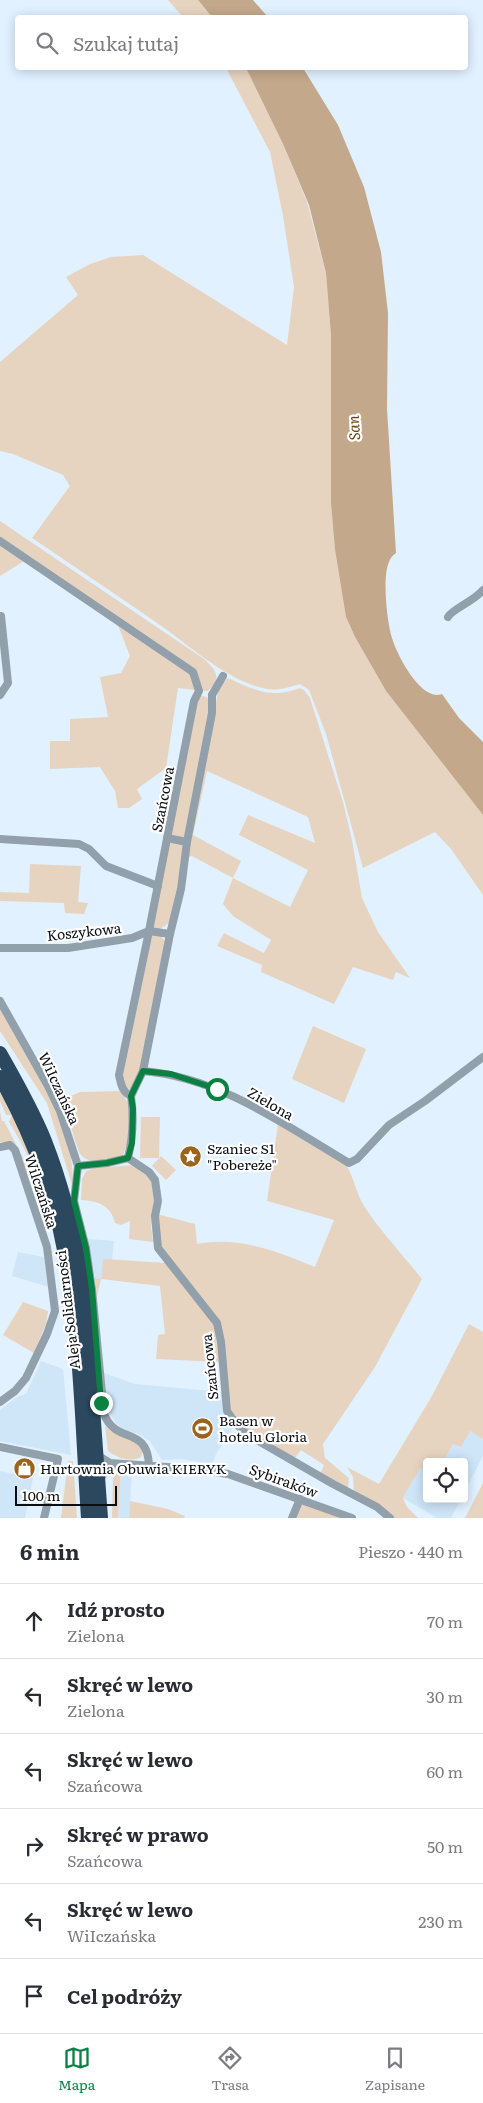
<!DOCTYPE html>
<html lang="pl">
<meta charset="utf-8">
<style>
body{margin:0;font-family:Literata,serif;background:#f7f7f7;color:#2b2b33}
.controls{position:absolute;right:15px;bottom:15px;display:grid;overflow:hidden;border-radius:5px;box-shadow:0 2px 12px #0003}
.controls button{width:45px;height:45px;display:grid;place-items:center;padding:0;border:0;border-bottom:1px solid #e1e1e2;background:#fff;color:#2b2b33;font:25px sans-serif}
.scale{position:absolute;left:15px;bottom:12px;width:102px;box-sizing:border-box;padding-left:5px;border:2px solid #0a0f14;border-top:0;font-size:14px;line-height:18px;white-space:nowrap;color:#0a0f14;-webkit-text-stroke:4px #fff;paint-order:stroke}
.stop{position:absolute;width:15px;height:15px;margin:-11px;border:4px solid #0b8043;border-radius:50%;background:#fff}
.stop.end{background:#0b8043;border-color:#fff;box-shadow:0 1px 5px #0008}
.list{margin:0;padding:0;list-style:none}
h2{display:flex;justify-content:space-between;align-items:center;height:65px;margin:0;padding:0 20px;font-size:21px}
h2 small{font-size:16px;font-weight:400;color:#7c7c81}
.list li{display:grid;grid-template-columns:32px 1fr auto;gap:15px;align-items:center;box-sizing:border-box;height:75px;padding:0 20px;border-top:1px solid #e1e1e2}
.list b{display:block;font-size:19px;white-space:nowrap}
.list p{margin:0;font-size:16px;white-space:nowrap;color:#7c7c81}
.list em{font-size:16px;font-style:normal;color:#7c7c81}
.icon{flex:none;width:28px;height:28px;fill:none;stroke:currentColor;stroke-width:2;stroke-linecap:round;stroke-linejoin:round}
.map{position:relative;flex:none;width:483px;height:1518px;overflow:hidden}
.search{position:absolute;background:#fff;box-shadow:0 2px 12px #0003;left:15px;right:15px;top:15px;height:55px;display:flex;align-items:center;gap:12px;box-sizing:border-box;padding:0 18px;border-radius:5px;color:#7c7c81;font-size:19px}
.sheet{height:515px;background:#fff}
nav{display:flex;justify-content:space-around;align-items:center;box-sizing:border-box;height:70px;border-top:1px solid #e1e1e2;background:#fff;font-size:14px;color:#7c7c81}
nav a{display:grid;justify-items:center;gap:2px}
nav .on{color:#0b8043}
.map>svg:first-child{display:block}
</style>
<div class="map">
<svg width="483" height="1518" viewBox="0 0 483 1518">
<rect width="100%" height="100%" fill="#e1f1ff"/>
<g fill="#cfe6f8">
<polygon points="88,1239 114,1241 112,1260 103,1260 101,1279 95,1278"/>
<polygon points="18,1252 44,1257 49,1287 12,1276"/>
<polygon points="41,1361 63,1369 71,1455 0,1441 0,1410 17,1397 26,1394"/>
<polygon points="104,1373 135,1384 222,1392 223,1413 233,1428 216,1454 212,1464 181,1459 162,1460 150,1441 138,1434 124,1430 116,1423 109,1412 106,1398"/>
<polygon points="470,1431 483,1439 483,1456 464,1493 464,1462 443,1462 453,1444"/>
<polygon points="420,1468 427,1472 427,1499 461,1499 451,1518 437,1518 403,1498"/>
<polygon points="0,1471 33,1478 25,1518 0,1518"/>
<polygon points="121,1472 132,1473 129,1518 118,1518"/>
</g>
<g fill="#e7d4c0" fill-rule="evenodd">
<polygon points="168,0 198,0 212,17 183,17"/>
<path d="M226,68H246L283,144L307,202L326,273L331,336V467L346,617L355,637L386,691L483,815V895L451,849L435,832L363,868L326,734L309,690L300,684C289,687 279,691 267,689C227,681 193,648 160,625C118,596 75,567 32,538L70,486L63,475L13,454L0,451V362L78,295L66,277L90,264L111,257L143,255L287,345L294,287L283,216L270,152Z"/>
<path d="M0,521L204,659C216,670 223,678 208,691H204L201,688L198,677L0,539Z"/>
<polygon points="0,545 24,561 0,576"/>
<polygon points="117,623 190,673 195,690 178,688 166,768 137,789 142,799 129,808 118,808 115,791 100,767 50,769 50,741 70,741 70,719 108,717 100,677 121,673 130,656"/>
<path d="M228,678C254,690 271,699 300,688L304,690L310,698L343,802L352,840L362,898L378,932L410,978L396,972L393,980L353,967L334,1004L261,972L262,965L217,946L224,933L264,953L271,940L233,916L223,904L233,878L192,856L188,857L219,686ZM207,771L308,817L315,843L248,815L239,835L308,870L290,907L233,878L241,861L193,835Z"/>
<polygon points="199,695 207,697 211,704 185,837 170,837 193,710"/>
<polygon points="172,841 184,845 180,882 169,923 160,929 154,928 152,925 170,843"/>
<polygon points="30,864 81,866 78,902 88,903 84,914 65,913 64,903 0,901 0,892 29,893"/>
<polygon points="152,934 160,935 165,941 142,1064 133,1088 126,1089 122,1081"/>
<path d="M0,1008C26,1052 79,1133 72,1185L47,1103L0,1031Z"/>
<polygon points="313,1026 366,1049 344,1103 292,1079"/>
<path d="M0,1086L38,1169L42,1194H41C35,1168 23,1145 9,1122L12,1115H6L0,1101Z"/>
<path d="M120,1091C136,1108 132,1138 122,1157C113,1160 88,1165 81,1155C75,1147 68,1112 64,1099L80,1092Z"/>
<polygon points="0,1111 2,1121 4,1121 31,1173 26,1174 17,1150 3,1142 0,1142"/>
<polygon points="141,1117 160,1117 159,1158 140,1158"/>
<path d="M278,1124L343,1161C354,1174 355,1192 364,1206C381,1232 403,1255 422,1279L375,1367L323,1444L325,1458L349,1478L348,1490L320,1474L324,1465L301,1450L293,1460L236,1422L228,1411L222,1334L161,1251L157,1214L195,1224L197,1244C240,1236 276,1251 315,1267L334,1220L267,1201Z"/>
<polygon points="161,1156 176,1170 166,1180 152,1166"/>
<path d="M134,1165L150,1177L152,1182L154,1201L151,1225L153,1242L129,1239L130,1221L121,1225L115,1223C111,1205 98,1201 81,1200L82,1179L86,1171L95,1168Z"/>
<polygon points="103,1259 167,1263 195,1297 215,1327 219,1362 156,1359 158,1335 165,1334 160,1286 101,1279 97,1296 95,1278 101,1279"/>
<polygon points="23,1302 48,1311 46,1324 34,1353 3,1335"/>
<polygon points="469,1324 483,1332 483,1439 470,1431 461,1447 453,1444 443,1462 427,1462 427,1472 420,1468 403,1498 407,1507 418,1518 393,1518 354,1492 353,1477 347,1467 379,1484 432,1396"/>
<path d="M105,1426C118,1439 133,1438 143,1449L141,1457C130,1463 118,1458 108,1451Z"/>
<polygon points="68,1461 73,1461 77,1518 61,1518"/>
<polygon points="122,1468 127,1468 128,1472 121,1472 118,1518 112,1518 113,1478"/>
<polygon points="483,1483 483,1518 465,1518"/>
<polygon points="130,1501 168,1509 185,1516 184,1518 129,1518"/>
<polygon points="304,1504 341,1518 295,1518 300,1507"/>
</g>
<g fill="#c4a88b">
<polygon points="198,0 253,0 268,17 212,17"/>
<path d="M246,68H303L338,125L364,187L381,252L388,313L387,409L396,553C393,555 390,558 389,562C382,577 387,622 392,638C397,655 421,702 442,694L459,718L483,742V815L386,691L355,637L346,617L335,549L331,502V336L326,273L309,205L283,144Z"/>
</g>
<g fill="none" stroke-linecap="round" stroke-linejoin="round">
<g stroke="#92a0ab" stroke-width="8">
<path d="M0,541L193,672L199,691L194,701L147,941L119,1075C121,1084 122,1092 131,1096C134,1117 133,1137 128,1158L107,1163L78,1166"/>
<path d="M448,617C451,610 474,601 483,590"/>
<polyline points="0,695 8,683 1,616"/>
<polyline points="212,695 223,676"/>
<polyline points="167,838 187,842"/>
<polyline points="0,839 79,844 89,849 106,866 158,886"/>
<polyline points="0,948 68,948 132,938 149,931 170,934"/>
<path d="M0,1001L48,1086L60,1111L78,1166L74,1201L86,1248L92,1289L104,1414C116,1445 147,1425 149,1465"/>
<path d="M143,1071C219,1077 285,1125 349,1163L357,1159L389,1125L425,1101L483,1057"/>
<polyline points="131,1096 143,1071 170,934 181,889 187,842 212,713 212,695"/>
<polyline points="0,1147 10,1145 15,1150 47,1247 55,1311 47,1334 26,1378 15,1391 0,1402"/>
<polyline points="128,1158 149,1172 155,1180 158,1201 155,1216 158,1248 217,1323 221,1342 227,1411 236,1424 250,1436 333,1484 377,1507 390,1518"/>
<polyline points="0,1447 58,1459 44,1518"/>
<polyline points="97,1455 110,1463 196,1469 228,1474 352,1518"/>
<polyline points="99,1481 106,1470 117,1464"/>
<polyline points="292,1518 300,1499"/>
</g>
<g stroke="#2b485e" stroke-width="14">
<path d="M0,1053C16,1081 33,1111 45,1141C65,1192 77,1244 85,1298L101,1518"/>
<path d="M0,1077C30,1131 53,1190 64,1250C81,1338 82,1429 88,1518"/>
</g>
</g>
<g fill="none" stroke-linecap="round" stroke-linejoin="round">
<polyline stroke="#0b8043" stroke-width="6" points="101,1403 92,1289 86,1248 74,1201 78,1166 107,1163 128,1158 132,1143 133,1109 131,1096 143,1071 171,1074 217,1089"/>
</g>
<defs>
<symbol id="sight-disc" viewBox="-11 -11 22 22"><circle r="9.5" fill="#9a641c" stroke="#fff"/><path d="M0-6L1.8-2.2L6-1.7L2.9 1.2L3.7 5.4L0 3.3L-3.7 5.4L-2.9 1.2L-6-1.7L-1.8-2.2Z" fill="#fff"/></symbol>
<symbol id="stadium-disc" viewBox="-11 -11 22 22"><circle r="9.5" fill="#9a641c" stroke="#fff"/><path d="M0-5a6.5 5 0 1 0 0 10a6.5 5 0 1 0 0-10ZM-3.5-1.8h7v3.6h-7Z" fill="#fff"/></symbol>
<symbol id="shop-disc" viewBox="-11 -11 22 22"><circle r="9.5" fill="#9a641c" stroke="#fff"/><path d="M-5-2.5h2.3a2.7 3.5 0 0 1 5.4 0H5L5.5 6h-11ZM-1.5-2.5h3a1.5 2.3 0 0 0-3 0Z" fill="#fff"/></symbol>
</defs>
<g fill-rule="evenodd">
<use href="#sight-disc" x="178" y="1144" width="25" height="25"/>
<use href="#stadium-disc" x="190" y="1416" width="25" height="25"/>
<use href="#shop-disc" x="12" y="1456" width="25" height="25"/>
</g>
<g text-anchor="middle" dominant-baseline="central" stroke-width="4.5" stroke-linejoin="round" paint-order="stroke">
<g font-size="14" fill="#0a0f14" stroke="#fff">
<text transform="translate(162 799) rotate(-79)">Szańcowa</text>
<text transform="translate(84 931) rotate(-6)">Koszykowa</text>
<text transform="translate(60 1088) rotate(65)">WiIczańska</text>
<text transform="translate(271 1103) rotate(30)">Zielona</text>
<text transform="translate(42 1191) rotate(72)">Wilczańska</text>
<text transform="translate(67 1310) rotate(-97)">Aleja Solidarności</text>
<text transform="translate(209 1367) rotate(-96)">Szańcowa</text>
<text transform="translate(284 1480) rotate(20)">Sybiraków</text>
</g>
<g font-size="14" fill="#0a0f14" stroke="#fff" text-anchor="start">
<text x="207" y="1148">Szaniec S1<tspan x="207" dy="16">"Pobereże"</tspan></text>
<text x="219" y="1420">Basen w<tspan x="219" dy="16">hotelu Gloria</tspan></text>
<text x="40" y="1468">Hurtownia Obuwia KIERYK</text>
</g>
<g font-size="15" font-style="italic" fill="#694312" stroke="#fff">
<text transform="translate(353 428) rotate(-94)">San</text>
</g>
</g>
</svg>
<div class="controls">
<button><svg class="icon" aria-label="locate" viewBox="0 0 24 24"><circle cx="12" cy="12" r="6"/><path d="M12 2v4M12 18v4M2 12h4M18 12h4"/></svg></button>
</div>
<div class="scale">100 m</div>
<div class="stop" style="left:217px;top:1089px"></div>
<div class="stop end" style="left:101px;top:1403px"></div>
<div class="search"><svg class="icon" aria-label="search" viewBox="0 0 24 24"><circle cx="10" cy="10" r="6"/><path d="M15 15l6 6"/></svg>Szukaj tutaj</div>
</div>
<section class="sheet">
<h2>6 min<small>Pieszo · 440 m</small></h2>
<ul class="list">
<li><svg class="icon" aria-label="ahead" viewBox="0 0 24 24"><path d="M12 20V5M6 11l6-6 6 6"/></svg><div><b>Idź prosto</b><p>Zielona</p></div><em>70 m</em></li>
<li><svg class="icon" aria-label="left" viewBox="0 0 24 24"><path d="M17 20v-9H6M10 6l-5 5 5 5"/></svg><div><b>Skręć w lewo</b><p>Zielona</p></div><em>30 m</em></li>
<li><svg class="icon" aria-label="left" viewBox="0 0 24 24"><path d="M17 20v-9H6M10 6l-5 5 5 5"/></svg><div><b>Skręć w lewo</b><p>Szańcowa</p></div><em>60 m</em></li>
<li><svg class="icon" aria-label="right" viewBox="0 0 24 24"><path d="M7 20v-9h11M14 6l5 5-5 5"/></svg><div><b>Skręć w prawo</b><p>Szańcowa</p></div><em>50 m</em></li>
<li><svg class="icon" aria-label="left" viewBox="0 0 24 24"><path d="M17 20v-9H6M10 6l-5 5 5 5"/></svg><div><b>Skręć w lewo</b><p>WiIczańska</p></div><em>230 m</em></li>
<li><svg class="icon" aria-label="arrive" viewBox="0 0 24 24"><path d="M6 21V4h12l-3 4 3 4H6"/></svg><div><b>Cel podróży</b></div></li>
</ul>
</section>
<nav>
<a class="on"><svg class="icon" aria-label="map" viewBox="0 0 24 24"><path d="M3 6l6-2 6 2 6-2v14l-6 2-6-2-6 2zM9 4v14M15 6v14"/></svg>Mapa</a>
<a><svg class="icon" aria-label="directions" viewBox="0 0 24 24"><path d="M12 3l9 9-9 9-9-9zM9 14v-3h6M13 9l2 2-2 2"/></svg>Trasa</a>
<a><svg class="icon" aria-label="saved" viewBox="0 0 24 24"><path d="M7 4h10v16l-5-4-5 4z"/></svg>Zapisane</a>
</nav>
